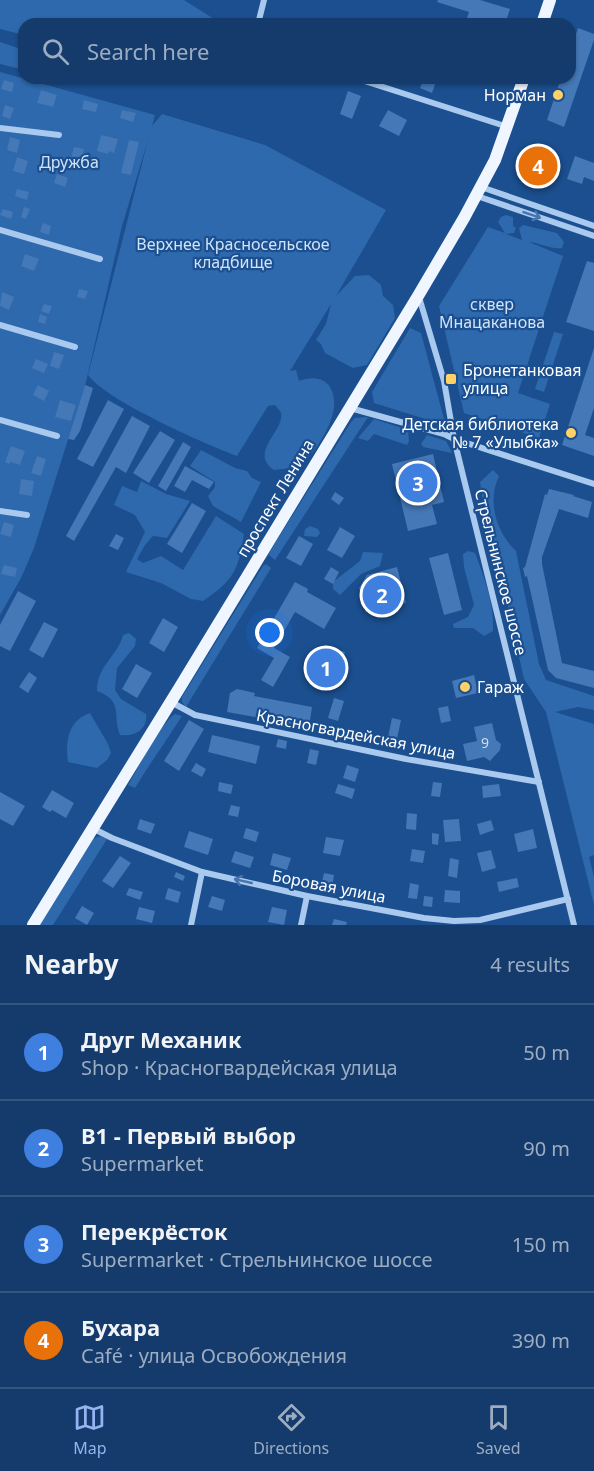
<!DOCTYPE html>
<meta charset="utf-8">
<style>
body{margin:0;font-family:"Noto Sans",sans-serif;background:#1d4271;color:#f1f3f6}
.you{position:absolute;left:270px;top:633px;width:21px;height:21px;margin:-15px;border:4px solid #fff;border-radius:50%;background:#1a73e8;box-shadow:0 0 0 9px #1a73e833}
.badge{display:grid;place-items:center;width:39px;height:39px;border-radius:50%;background:#95b2f1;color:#fff;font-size:20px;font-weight:700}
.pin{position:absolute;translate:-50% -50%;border:3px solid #fff;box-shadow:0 2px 6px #0006}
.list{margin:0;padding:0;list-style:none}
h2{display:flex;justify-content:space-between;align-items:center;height:78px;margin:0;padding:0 24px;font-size:26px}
h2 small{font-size:20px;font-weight:400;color:#9dadc1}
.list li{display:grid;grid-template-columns:39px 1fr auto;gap:18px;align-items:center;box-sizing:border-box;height:96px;padding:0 24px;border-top:2px solid #33557e}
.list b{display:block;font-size:22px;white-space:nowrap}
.list p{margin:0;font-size:20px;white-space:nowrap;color:#9dadc1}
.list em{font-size:20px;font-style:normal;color:#9dadc1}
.icon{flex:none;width:33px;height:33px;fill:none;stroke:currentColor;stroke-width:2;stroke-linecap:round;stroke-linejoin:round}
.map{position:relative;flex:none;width:594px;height:925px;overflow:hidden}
.search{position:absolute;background:#143b6b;box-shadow:0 2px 4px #0004;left:18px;right:18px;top:18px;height:66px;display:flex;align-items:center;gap:15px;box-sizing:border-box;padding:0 21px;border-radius:18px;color:#9dadc1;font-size:22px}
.sheet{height:462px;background:#143b6b}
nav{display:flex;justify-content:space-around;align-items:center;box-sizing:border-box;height:84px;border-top:2px solid #33557e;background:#143b6b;font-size:16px;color:#9dadc1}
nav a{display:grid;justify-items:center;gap:3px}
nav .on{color:#95b2f1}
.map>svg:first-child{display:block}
</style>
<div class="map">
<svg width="594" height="925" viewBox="0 0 594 925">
<rect width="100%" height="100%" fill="#1b4f8f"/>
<g fill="#2e69ad">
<polygon points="0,0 184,0 222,24 24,24 24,35 0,29"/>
<polygon points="0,42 24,50 24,70 0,64"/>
<path d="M0,72L155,115L152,126L162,114L265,145L386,210L336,296L355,276L369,275L381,285L383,296L393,305L395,318L367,365L353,368L325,353L321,344L316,340L326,324L331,304L290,371L296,370L299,381C320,373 336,383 334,407C333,423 315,455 301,463C293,468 284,469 274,470C248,453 285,430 281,413C281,412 276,406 275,405L268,406L237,456C205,444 107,401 88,375L148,140L122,226L86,382L34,548L21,578L0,615Z"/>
<path d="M506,215L513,217V226L516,228L514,233L506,234L522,240L519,228L523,225L557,233L564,242L562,248C553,250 540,243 529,242L563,256L518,393L550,404L539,438L464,413L439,306L488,227L505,233L498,222L501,217Z"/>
<polygon points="410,328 421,333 444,419 435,422 374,403 372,392"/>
<polygon points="554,332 563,334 544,392 535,389"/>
<polygon points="368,417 275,560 269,555 269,553 351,422 355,418"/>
<polygon points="374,419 408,430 409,441 407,445 374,434 368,441 358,438"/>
<polygon points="427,435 446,441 452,453 423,447 421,444"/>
<polygon points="201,450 235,468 247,471 252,478 261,482 241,522 213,506 208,496 215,487 215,482 190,466"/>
<path d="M493,470L499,476C487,501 496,532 516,551L539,664L546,680L594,696V710L578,707L555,712L594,724V855L589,857L594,877V905L546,712L524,679L496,553L486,521L480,482Z"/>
<path d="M141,481L166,494L190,501L167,538L153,536L145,545L137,559L143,563L161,556L183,570L216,516L244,534C238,571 234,580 203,601L191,599L161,583L126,572L145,532L135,515L114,505L122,486L137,492Z"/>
<polygon points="310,526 318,529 320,533 317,537 304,536 305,529"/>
<path d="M468,551L475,553C484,577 495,605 493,631L484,636L473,628H454L453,624L468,617L474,605L464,567L463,554Z"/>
<polygon points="363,552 383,553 380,566 361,574 340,595 333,589 333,582 360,561"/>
<polygon points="266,564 271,568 186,707 182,702 182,697 263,566"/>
<path d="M129,633L136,639L135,646L117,668L115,690L121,699L146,714C148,730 134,737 120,735C112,715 124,701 97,691C97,665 118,656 123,635Z"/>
<path d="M90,713L108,744L111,753L107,760L97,768L68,762C65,741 68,721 90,713Z"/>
<path d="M175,714L182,716C167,740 150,763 135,788L128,785C137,770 162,722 175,714Z"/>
<polygon points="101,836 107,839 53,925 40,925 91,839"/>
</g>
<g fill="#4478b7">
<polygon points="438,0 480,0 510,9 505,24 465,24 469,12 437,2"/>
<polygon points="578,28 594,34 594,40 564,127 547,120 561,78 570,78 570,52"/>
<polygon points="424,78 437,79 432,93 420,88"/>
<polygon points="4,80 14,83 12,92 1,89"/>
<polygon points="41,90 57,95 53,107 37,103"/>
<polygon points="348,91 361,96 352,119 340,114"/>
<polygon points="84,100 98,104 96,112 82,109"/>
<polygon points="5,105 14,108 10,119 2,116"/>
<polygon points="122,110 136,113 133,122 120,118"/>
<polygon points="388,110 407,120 399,136 379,126"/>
<polygon points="101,135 118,139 114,153 109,151 108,154 97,151"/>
<polygon points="10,137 20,140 17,153 7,150"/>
<polygon points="129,140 139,142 131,175 121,173"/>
<polygon points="74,147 84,149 81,161 71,159"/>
<polygon points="540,148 555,152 546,182 537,179 533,171"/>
<polygon points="575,156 594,163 594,181 584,177 582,184 567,179"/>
<polygon points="17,157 28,161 24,174 13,171"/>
<polygon points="57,174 68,178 65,187 54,183"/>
<polygon points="17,189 29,192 27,200 15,196"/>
<polygon points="24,207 30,209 26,219 21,217"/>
<polygon points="3,209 13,212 11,219 0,215"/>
<polygon points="43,223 51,226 49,235 40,232"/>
<polygon points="25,254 39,259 34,271 21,266"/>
<polygon points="587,261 594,263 594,331 566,322"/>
<polygon points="79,289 88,291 85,299 77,297"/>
<polygon points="2,292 14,297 9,310 0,306"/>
<polygon points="44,304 52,306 49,314 41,311"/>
<polygon points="40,314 47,317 45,324 38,322"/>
<polygon points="594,348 594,408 585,435 594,438 594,456 562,445"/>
<polygon points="54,352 64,355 59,369 50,366"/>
<polygon points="36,359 48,364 44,373 32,368"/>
<polygon points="38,385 49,391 44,401 33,395"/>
<polygon points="85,385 93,388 80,431 74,440 68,439"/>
<polygon points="60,400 76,405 71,421 55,417"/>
<polygon points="108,400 124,409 93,467 77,459"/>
<polygon points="132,416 150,426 126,473 116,467 74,541 66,536"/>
<polygon points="160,431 175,440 149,483 133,473"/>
<polygon points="183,442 191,447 166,491 158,486"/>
<polygon points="11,446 25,451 20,465 10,462 9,464 5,462"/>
<polygon points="433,454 444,502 432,505 437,524 408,531 392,464"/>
<polygon points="37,456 46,459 41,476 31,473"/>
<polygon points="185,466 214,482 209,489 192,480 185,492 174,486"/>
<polygon points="21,479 34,481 32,496 19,494"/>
<polygon points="549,489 574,495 573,496 592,502 588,518 559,509 542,557 542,564 562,663 594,671 594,688 556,678 548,670 527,576 525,577 523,568 525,567 545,494 547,495"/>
<polygon points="335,492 344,498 339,505 331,499"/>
<polygon points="192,503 206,511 182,553 167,544"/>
<polygon points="4,522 14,525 11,537 0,534"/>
<polygon points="340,527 355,536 342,558 327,550"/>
<polygon points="116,534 124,538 118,550 109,546"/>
<polygon points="299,536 313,544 301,566 286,558"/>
<polygon points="448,553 462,610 444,615 429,558"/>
<polygon points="4,565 17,568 15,577 1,574"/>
<polygon points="331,567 339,572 333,584 324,579"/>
<polygon points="397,567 406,603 366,612 359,588 367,575"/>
<polygon points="295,582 308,589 307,592 336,608 324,629 295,612 274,648 290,657 273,687 261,680 274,658 257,648"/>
<polygon points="18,591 36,601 10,651 0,646 0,625"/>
<polygon points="163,618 178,627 164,652 149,643"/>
<polygon points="44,622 58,629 43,658 29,650"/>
<polygon points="326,650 336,653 325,686 315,683"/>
<polygon points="338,650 345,652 342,662 335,660"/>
<polygon points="136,664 152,673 137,698 122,689"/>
<polygon points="29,672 37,678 28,693 19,687"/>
<polygon points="474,675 478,693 456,698 452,681"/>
<polygon points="237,689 255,693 254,696 312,707 309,727 227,712 230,693"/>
<polygon points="334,698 344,701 338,721 328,718"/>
<polygon points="448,706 451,721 441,723 438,708"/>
<polygon points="392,718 401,720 397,739 388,737"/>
<polygon points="189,720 204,729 179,771 164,761"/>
<polygon points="492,723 496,740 501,744 500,750 490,761 484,757 467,761 463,744 477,741 474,727"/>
<polygon points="212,735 260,746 256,764 208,752"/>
<polygon points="278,739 287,741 286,749 276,747"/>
<polygon points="310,749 319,751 316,765 307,763"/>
<polygon points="196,763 206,769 202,777 191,771"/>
<polygon points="347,765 359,769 355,782 343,778"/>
<polygon points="219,782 233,785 231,794 218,791"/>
<polygon points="433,782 442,783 440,797 431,796"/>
<polygon points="338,784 355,789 352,799 335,793"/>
<polygon points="499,784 501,796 483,798 482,786"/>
<polygon points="52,790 74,803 66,818 52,810 50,812 42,807"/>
<polygon points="0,792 25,806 13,826 0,819"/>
<polygon points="231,805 240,807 238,817 228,815"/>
<polygon points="407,813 417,814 416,830 406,829"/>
<polygon points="140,819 155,824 151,834 137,829"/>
<polygon points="459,819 461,841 445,842 443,820"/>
<polygon points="491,820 494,830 480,835 477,824"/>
<polygon points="246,828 259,832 256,842 243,838"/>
<polygon points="533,829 537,848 518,852 514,834"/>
<polygon points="189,831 213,839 208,855 184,847"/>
<polygon points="432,833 439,834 438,845 432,844"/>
<polygon points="326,837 344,840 340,856 323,853"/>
<polygon points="412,849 425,851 423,863 410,861"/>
<polygon points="491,850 496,868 482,872 477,853"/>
<polygon points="235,851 254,857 250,868 231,862"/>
<polygon points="273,853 291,858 287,870 270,865"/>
<polygon points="120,856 131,863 113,888 102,881"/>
<polygon points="450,858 459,860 457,878 448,876"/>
<polygon points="176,872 185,876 183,881 174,877"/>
<polygon points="276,872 289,876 287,883 274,879"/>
<polygon points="324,873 334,875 332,889 321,887"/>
<polygon points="517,878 519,887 499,892 497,882"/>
<polygon points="410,883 419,885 417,899 408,898"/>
<polygon points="129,888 143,892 140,900 126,895"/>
<polygon points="168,888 181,892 178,903 165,899"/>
<polygon points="445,890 460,891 460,903 444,902"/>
<polygon points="212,896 225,900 222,911 208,907"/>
<polygon points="424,896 433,897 432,907 423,906"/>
<polygon points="82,906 94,913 87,925 75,918"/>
<polygon points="139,907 155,911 152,923 136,919"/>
<polygon points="272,907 287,910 284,925 268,922"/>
<polygon points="334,919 347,922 346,925 332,925"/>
</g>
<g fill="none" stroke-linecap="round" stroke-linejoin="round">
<g stroke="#a9c9ee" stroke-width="6">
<polyline points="258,24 264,0"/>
<polyline points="355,78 508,127"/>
<polyline points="0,128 59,135"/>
<polyline points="481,187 594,226"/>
<polyline points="477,196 594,236"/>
<polyline points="0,230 100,259"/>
<polyline points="419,297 444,381 454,439 574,925"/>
<polyline points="0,325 75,347"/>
<polyline points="350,408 444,434 454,439 594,484"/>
<polyline points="0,420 57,436"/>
<polyline points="0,511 27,515"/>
<polyline points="171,702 195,715 406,759 539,782"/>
<polyline points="92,828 112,838 202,872 307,896 424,918 454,921 480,920 568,899"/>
<polyline points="191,925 202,872"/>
<polyline points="301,925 307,896"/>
</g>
<g stroke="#f0f6ff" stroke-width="12">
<polyline points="542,24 550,0"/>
<polyline points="33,925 180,687 418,296 464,218 495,160 524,78"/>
</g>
</g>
<defs><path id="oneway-shaft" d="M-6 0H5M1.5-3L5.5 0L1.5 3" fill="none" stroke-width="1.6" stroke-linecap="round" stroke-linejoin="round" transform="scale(1.5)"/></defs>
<g stroke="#4674ac">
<use href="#oneway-shaft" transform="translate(532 215) rotate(19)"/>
<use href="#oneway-shaft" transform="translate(243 881) rotate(-167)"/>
</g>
<g fill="#ffd166" stroke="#1b4f8f" stroke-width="2">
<circle cx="558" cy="95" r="6"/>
<rect x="445" y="373" width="12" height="12" rx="3"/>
<circle cx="571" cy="433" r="6"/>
<circle cx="465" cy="687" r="6"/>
</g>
<g text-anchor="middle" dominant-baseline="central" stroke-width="4.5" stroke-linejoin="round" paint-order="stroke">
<g font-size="14" fill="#d0dded">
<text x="485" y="742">9</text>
</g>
<g font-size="16" fill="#fff" stroke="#1b4f8f" text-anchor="end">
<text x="546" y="95">Норман</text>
<text x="463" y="370" text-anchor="start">Бронетанковая<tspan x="463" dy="18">улица</tspan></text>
<text x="559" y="424">Детская библиотека<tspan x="559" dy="18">№ 7 «Улыбка»</tspan></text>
<text x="477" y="687" text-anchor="start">Гараж</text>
</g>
<g font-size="16" fill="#cfe3fa" stroke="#1b4f8f">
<text x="69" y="162">Дружба</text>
<text x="233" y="244">Верхнее Красносельское<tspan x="233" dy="18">кладбище</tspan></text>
<text x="492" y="304">сквер<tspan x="492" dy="18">Мнацаканова</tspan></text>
</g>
<g font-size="16" fill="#fff" stroke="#1b4f8f">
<text transform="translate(275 498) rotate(-59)">проспект Ленина</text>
<text transform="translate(501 572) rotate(76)">Стрельнинское шоссе</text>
<text transform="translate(356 734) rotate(11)">Красногвардейская улица</text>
<text transform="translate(329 886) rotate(11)">Боровая улица</text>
</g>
</g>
</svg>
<div class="you"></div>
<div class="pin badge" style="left:326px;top:668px;background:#3f7fe0">1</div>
<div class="pin badge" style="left:382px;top:595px;background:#3f7fe0">2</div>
<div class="pin badge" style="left:418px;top:483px;background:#3f7fe0">3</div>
<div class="pin badge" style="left:538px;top:166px;background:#e8710a">4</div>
<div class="search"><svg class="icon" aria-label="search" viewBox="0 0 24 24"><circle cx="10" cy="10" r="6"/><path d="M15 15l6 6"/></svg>Search here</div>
</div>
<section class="sheet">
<h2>Nearby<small>4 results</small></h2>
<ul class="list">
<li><span class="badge" style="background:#3f7fe0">1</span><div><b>Друг Механик</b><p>Shop · Красногвардейская улица</p></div><em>50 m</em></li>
<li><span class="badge" style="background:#3f7fe0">2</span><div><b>В1 - Первый выбор</b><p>Supermarket</p></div><em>90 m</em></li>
<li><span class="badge" style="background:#3f7fe0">3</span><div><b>Перекрёсток</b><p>Supermarket · Стрельнинское шоссе</p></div><em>150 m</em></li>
<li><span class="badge" style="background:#e8710a">4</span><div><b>Бухара</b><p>Café · улица Освобождения</p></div><em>390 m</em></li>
</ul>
</section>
<nav>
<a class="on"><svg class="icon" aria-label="map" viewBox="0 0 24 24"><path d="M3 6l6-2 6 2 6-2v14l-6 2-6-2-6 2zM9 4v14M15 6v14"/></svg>Map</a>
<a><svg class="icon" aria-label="directions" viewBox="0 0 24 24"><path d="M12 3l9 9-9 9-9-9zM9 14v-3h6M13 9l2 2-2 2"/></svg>Directions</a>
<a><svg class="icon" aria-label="saved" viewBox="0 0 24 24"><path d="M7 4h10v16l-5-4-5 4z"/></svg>Saved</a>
</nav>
